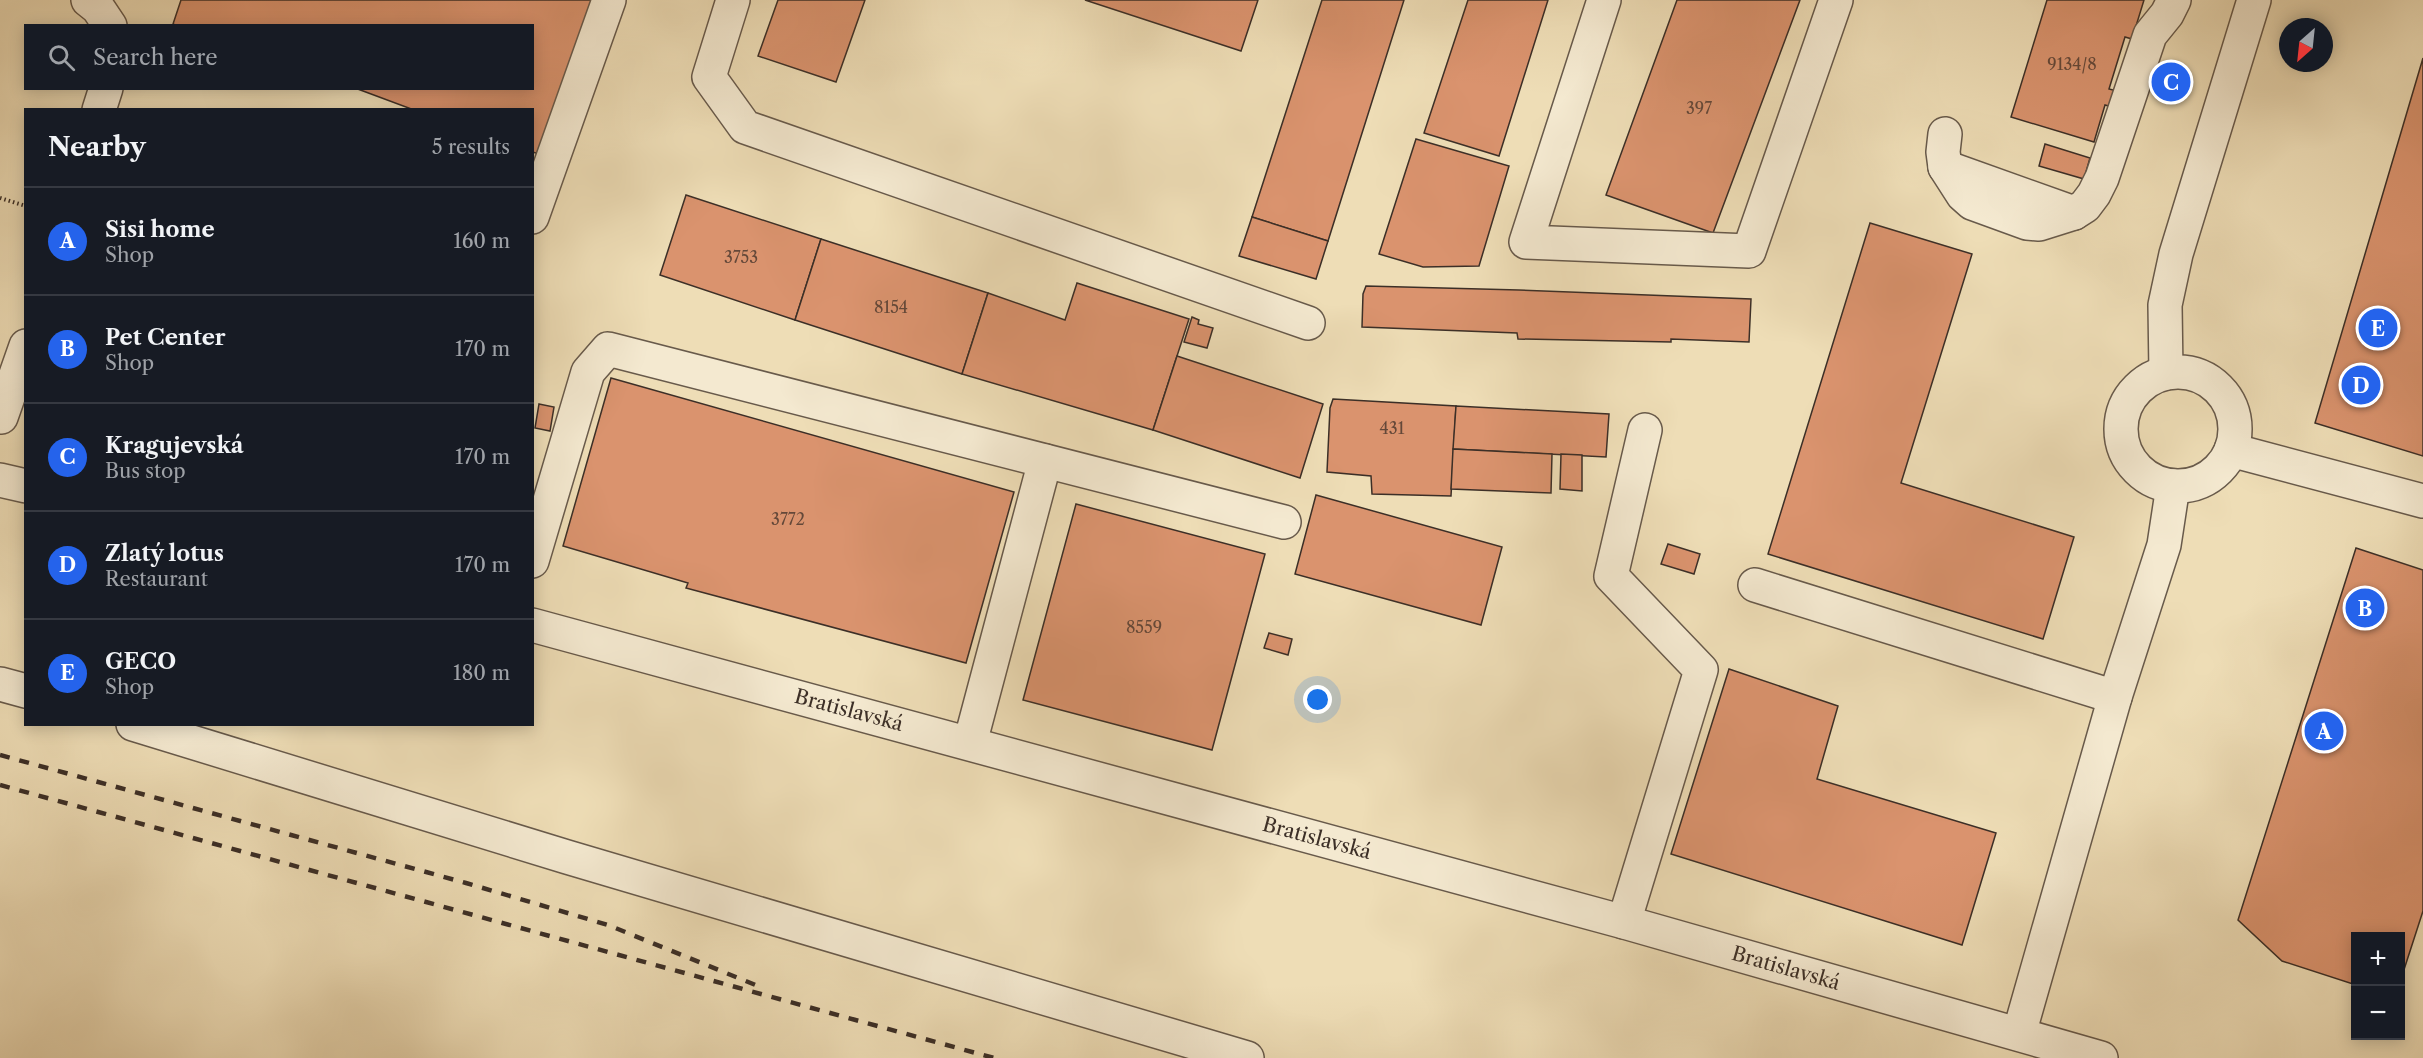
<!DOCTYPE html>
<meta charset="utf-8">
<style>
body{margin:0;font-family:"Libre Caslon Text",serif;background:#242831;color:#f1f3f6}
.controls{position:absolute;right:18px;bottom:18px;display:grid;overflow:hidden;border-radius:0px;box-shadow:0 3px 15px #0003}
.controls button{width:54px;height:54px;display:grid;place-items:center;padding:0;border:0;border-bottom:2px solid #363941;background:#171b24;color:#f1f3f6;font:30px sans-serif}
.compass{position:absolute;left:2279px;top:18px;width:54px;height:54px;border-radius:50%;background:#171b24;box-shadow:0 3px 15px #0003;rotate:207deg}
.you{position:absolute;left:1318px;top:700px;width:21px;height:21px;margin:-15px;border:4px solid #fff;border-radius:50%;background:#1a73e8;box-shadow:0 0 0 9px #1a73e833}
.badge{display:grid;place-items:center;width:39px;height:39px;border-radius:50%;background:#2563eb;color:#fff;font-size:20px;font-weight:700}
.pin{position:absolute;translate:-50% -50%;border:3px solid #fff;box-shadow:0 2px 6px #0006}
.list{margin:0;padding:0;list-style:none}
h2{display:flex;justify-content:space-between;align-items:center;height:78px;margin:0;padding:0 24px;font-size:26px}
h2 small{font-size:20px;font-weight:400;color:#9ea1a6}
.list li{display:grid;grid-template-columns:39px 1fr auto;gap:18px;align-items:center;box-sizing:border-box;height:108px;padding:0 24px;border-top:2px solid #363941}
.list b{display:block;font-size:22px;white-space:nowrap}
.list p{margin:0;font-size:20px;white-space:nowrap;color:#9ea1a6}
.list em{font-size:20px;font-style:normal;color:#9ea1a6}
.icon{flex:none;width:33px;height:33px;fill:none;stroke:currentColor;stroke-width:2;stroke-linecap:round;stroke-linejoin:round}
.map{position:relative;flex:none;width:2423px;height:1058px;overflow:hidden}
.search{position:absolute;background:#171b24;box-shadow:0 3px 15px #0003;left:24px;top:24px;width:510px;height:66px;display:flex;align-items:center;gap:15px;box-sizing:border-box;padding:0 21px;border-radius:0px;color:#9ea1a6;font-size:22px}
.panel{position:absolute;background:#171b24;box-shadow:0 3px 15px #0003;left:24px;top:108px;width:510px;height:618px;border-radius:0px}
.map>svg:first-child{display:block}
</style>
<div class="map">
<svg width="2423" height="1058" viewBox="0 0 2423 1058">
<rect width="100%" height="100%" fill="#eeddb6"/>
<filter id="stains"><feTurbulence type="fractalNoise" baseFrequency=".00333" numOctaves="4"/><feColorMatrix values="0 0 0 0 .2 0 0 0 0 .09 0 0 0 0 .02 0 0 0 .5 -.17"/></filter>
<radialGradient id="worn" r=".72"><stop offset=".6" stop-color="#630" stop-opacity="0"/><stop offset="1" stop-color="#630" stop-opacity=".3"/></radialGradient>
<g fill="#da936e" stroke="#3c2f27" stroke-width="1.5">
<polygon points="181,0 593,0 540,154 532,152 532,110 414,110 355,88 532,88 532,26 178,26 173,24"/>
<polygon points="778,0 865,0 836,82 758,56"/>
<polygon points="1085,0 1258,0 1241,51"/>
<polygon points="1322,0 1404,0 1328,241 1252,217"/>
<polygon points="1468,0 1548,0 1499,156 1424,133"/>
<polygon points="1677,0 1800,0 1713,233 1606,195"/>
<polygon points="2047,0 2144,0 2132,39 2125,37 2109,89 2117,91 2112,107 2105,105 2094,142 2011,117"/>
<polygon points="2423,58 2423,456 2315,423"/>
<polygon points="1416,139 1509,166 1479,266 1423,267 1379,254"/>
<polygon points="2045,144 2090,158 2084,179 2039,166"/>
<polygon points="686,195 821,239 795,320 660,275"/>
<polygon points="1252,217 1328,241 1316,279 1239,256"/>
<polygon points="1870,223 1972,254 1901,483 2074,537 2043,639 1768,554"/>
<polygon points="821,239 988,293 962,374 795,320"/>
<polygon points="1077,283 1189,319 1153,430 962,374 988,293 1065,320"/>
<polygon points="1366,286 1519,290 1751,299 1749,342 1671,339 1671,342 1518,339 1517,333 1362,327 1363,294"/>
<polygon points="1192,317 1199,320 1198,324 1213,328 1207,348 1184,342"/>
<polygon points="1177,356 1323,404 1300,478 1153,430"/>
<polygon points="611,378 1014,492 966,663 686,588 688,583 563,546"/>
<polygon points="1333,399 1456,406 1451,496 1372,494 1371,476 1327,472 1330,408"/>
<polygon points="539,404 554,407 550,431 535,428"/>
<polygon points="1456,406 1609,414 1606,457 1453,449"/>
<polygon points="1453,449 1552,454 1551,493 1451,489"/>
<polygon points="1561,454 1582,455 1582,491 1560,489"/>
<polygon points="1316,495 1502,547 1481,625 1295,574"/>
<polygon points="1076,504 1265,554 1212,750 1023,700"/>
<polygon points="1668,544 1700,554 1694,574 1661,564"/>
<polygon points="2356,548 2423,570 2423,911 2400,982 2400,936 2356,936 2356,985 2282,961 2238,920"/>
<polygon points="1269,633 1292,639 1288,655 1264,648"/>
<polygon points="1729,669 1838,706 1817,779 1996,833 1962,945 1671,854"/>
</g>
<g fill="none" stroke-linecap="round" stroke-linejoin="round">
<defs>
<g id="minor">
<polyline points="88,0 98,8 110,26"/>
<polyline points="733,0 709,77 745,127 1308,323"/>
<polyline points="1604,0 1526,242 1749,251 1836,0"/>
<polyline points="99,110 106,88"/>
<polyline points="1945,134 1943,152 1945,167 1963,195 1972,203 2027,223 2039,224 2074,213 2085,206 2094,194 2102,178 2150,35 2167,14 2174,0"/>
<polyline points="1945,167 2074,213"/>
<polyline points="532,217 609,0"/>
<circle cx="2178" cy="429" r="57"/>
<polyline points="2166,373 2165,305 2176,254 2254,0"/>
<polyline points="1,417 26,346"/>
<polyline points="2231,450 2423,501"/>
<polyline points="0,480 26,486"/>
<polyline points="532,561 588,372 608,349 1284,522"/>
<polyline points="1755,585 2115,697"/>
<polyline points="532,625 1624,922 2101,1058"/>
<polyline points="0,684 26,691"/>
<polyline points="133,724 567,857 1247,1058"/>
<polyline points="970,743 1045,461"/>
<polyline points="1624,922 1701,670 1611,576 1645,430"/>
<polyline points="2019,1034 2115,697 2164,545 2173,486"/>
</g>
</defs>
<use href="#minor" stroke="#685a4b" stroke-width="36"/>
<polyline stroke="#3c2f27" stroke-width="4" stroke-dasharray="1.5 3" stroke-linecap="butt" points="0,198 26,206"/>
<use href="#minor" stroke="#f4e9d0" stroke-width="33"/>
<g stroke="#3c2f27" stroke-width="4.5" stroke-dasharray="10 10" stroke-linecap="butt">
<polyline points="0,755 466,883 608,925 758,986"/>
<polyline points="0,785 994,1058"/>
</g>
</g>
<g text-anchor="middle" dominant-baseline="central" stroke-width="6" stroke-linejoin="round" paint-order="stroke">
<g font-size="16" fill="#644839">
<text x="2072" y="64">9134/8</text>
<text x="1699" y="108">397</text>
<text x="741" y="257">3753</text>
<text x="891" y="307">8154</text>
<text x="1392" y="428">431</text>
<text x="788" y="519">3772</text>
<text x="1144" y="627">8559</text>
</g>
<g font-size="20" fill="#3c2f27" stroke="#f4e9d0">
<text transform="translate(849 710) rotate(15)">Bratislavská</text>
<text transform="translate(1317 838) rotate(15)">Bratislavská</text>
<text transform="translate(1786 968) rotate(16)">Bratislavská</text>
</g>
</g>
<rect width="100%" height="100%" filter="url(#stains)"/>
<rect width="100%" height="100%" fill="url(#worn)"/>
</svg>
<div class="controls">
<button>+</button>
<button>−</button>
</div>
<svg class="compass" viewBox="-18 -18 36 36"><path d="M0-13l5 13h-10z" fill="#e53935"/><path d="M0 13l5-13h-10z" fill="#9ea1a6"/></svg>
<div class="you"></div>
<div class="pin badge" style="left:2324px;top:731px">A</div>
<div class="pin badge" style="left:2365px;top:608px">B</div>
<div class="pin badge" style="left:2171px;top:82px">C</div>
<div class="pin badge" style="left:2361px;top:385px">D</div>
<div class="pin badge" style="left:2378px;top:328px">E</div>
<div class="search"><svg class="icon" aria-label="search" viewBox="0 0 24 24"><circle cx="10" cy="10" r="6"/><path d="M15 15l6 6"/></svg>Search here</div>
<section class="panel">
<h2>Nearby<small>5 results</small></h2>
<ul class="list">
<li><span class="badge">A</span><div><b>Sisi home</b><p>Shop</p></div><em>160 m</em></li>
<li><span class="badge">B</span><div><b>Pet Center</b><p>Shop</p></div><em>170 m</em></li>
<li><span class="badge">C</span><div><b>Kragujevská</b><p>Bus stop</p></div><em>170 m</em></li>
<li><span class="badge">D</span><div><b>Zlatý lotus</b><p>Restaurant</p></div><em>170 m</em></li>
<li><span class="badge">E</span><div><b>GECO</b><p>Shop</p></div><em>180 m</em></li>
</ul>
</section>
</div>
